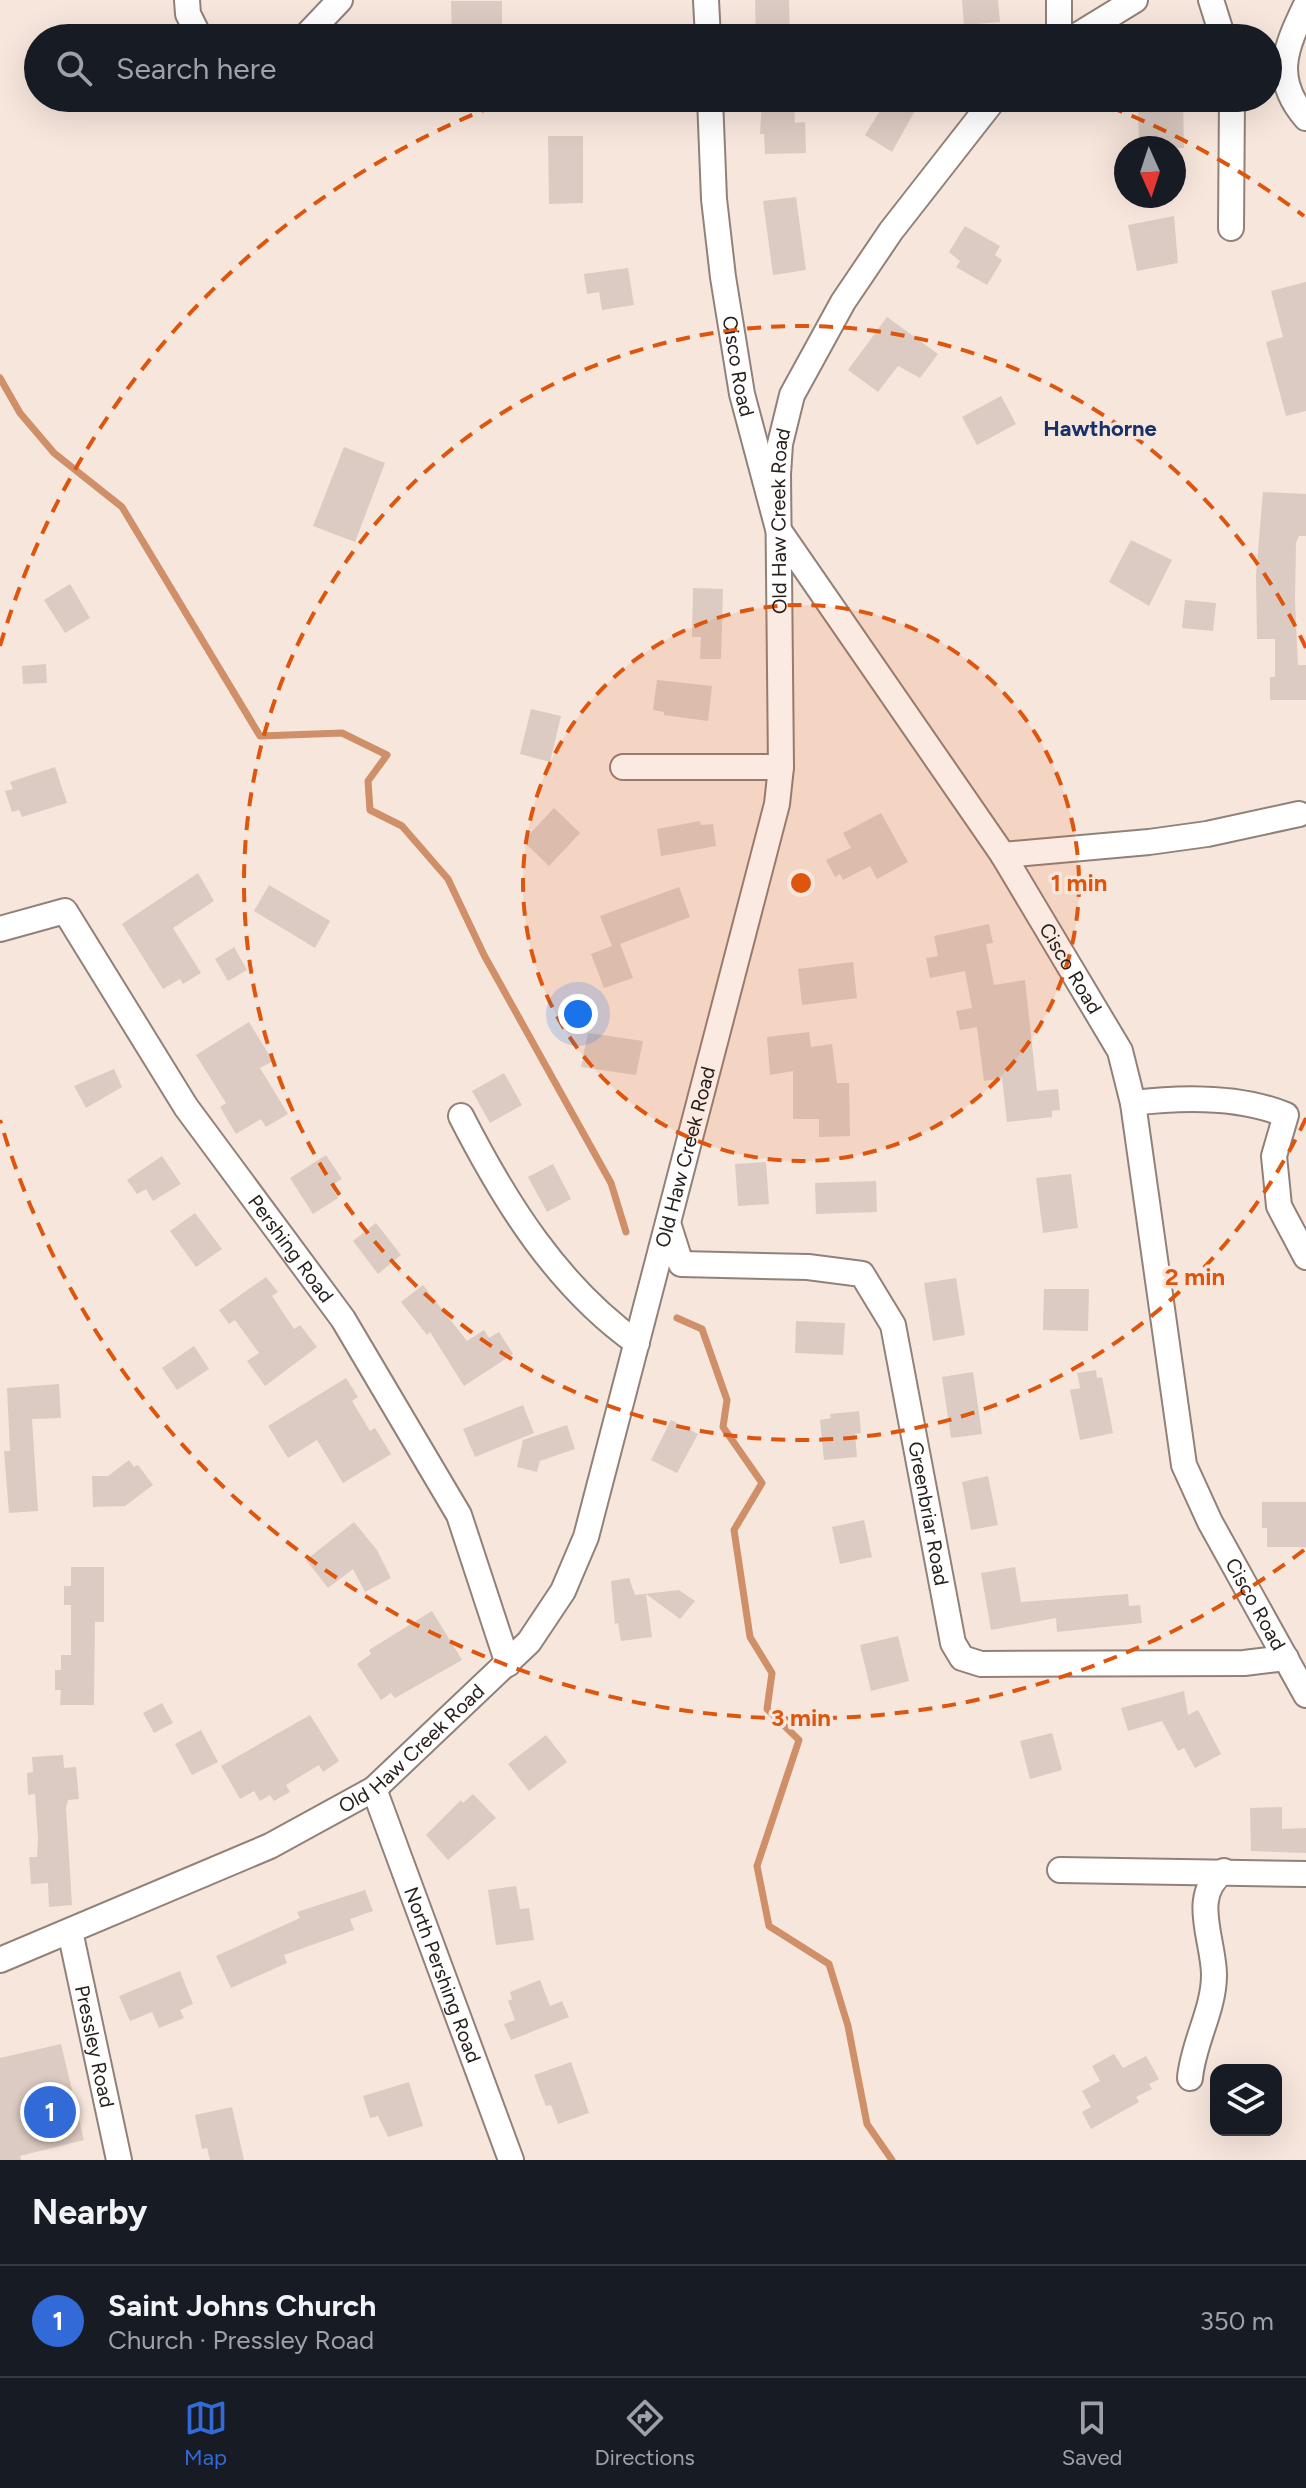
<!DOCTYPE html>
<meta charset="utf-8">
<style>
body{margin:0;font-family:Figtree,sans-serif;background:#242831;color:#f1f3f6}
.controls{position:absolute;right:24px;bottom:24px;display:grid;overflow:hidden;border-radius:16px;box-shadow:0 8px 32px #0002}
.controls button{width:72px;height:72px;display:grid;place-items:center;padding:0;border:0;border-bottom:2px solid #363941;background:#171b24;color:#f1f3f6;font:40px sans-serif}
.compass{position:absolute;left:1114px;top:136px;width:72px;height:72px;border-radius:50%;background:#171b24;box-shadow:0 8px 32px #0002;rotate:177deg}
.you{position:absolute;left:578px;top:1014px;width:28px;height:28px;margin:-20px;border:6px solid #fff;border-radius:50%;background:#1a73e8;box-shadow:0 0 0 12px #1a73e833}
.badge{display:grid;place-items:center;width:52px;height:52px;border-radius:50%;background:#326ad8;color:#fff;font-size:26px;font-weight:700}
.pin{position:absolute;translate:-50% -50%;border:4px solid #fff;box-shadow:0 2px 8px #0006}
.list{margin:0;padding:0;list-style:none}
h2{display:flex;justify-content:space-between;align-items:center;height:104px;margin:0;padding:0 32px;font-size:34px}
h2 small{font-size:26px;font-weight:400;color:#9ea1a6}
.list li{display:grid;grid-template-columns:52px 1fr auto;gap:24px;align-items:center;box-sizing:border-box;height:112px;padding:0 32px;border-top:2px solid #363941}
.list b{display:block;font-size:30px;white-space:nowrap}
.list p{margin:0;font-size:26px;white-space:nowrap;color:#9ea1a6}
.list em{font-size:26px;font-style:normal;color:#9ea1a6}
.icon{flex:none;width:44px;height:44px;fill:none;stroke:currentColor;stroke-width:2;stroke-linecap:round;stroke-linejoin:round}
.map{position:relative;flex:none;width:1306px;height:2160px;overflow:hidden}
.search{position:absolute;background:#171b24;box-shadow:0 8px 32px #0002;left:24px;right:24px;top:24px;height:88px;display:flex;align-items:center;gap:20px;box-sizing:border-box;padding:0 28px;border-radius:44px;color:#9ea1a6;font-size:30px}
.sheet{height:216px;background:#171b24}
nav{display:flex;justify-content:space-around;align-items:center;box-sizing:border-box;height:112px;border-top:2px solid #363941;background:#171b24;font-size:22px;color:#9ea1a6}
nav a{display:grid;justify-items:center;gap:4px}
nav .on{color:#326ad8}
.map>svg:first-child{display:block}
</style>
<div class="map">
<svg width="1306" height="2160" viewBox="0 0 1306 2160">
<rect width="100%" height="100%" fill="#f7e6dc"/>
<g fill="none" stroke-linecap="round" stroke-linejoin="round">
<g stroke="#ce8f69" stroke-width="7">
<polyline points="0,378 20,413 54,453 122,507 260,736 342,733 387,755 368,781 370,810 402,826 448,879 484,955 611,1183 626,1232"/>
<polyline points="677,1318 702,1329 727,1400 723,1427 762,1483 734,1530 750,1637 772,1673 767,1709 799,1740 757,1866 769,1926 829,1964 848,2026 867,2124 892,2160"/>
</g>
</g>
<g fill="#dccbc2">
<polygon points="755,0 789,0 790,38 756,38"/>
<polygon points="962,0 998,0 1000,22 964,25"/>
<polygon points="451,1 502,1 502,33 452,34"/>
<polygon points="794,98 795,123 805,122 806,153 765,154 764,134 760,134 762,99"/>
<polygon points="888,98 922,98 892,152 865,135"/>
<polygon points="1183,100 1184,148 1139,148 1138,101"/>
<polygon points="548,136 583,136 583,203 549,204"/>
<polygon points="796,197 806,270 773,275 763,201"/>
<polygon points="1174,216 1178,263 1137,271 1128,225"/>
<polygon points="965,226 1000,246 995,255 1002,260 987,285 956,267 960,261 949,252"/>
<polygon points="628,268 634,305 602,310 599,292 587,294 584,274"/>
<polygon points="1306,282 1306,411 1286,416 1266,342 1283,337 1271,291"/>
<polygon points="887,317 938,354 920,378 898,366 878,392 848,370"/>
<polygon points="1001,396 1016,424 977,445 962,417"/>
<polygon points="344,447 385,463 355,542 313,526"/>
<polygon points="1263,492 1306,494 1306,536 1299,536 1296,543 1295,601 1298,665 1306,665 1306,700 1270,700 1270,677 1275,677 1275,639 1257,639 1256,575"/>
<polygon points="1131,540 1172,560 1149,606 1109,582"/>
<polygon points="70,584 90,618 65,633 44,600"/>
<polygon points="693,588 723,589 721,659 700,659 701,637 692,637"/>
<polygon points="1185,600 1216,603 1213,631 1182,628"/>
<polygon points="46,664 47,683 23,684 22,666"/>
<polygon points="657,680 712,686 708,721 664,715 664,712 653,710"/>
<polygon points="531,709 561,716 550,762 520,754"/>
<polygon points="55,767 67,803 22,817 19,810 12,812 5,791 13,789 10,782"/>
<polygon points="554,808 580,833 549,866 523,841"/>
<polygon points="881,813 908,862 877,879 870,866 843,880 840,874 835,877 826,860 851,848 843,833"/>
<polygon points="700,821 701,825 713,824 716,846 661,856 657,829"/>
<polygon points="198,873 214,901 173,928 201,973 183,984 180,979 163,989 122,924"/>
<polygon points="269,885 330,921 315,948 254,911"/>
<polygon points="679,887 690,917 620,944 633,978 604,988 591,954 612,946 600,916"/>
<polygon points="989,924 993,943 986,944 994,985 1025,980 1037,1091 1058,1089 1060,1110 1052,1111 1052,1117 1007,1122 1002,1078 984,1081 977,1027 960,1030 956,1011 972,1008 965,971 930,978 926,958 938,956 934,936"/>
<polygon points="234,947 247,970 228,981 215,959"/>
<polygon points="853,962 857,998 802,1005 798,969"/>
<polygon points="249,1022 273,1061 260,1068 288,1114 266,1127 261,1119 236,1134 220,1107 226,1103 196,1055"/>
<polygon points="809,1032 811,1047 832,1044 837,1083 849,1083 850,1136 819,1137 819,1119 793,1119 793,1071 770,1075 767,1037"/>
<polygon points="588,1033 643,1041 636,1075 581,1067"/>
<polygon points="114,1069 122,1087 86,1108 74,1086"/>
<polygon points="504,1073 522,1105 490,1123 472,1091"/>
<polygon points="326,1155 342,1179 331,1186 338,1198 313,1214 290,1178"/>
<polygon points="162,1156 181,1184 153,1201 146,1189 137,1194 127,1180"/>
<polygon points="766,1162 769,1204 738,1206 735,1164"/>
<polygon points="553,1164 571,1199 547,1212 528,1177"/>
<polygon points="1071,1174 1078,1228 1043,1233 1036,1178"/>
<polygon points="876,1181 877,1212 816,1214 815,1183"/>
<polygon points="195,1213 222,1249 196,1267 170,1231"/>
<polygon points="376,1223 401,1255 378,1274 353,1241"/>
<polygon points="266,1277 278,1292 272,1296 294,1329 300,1325 317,1347 265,1386 247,1361 259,1353 235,1320 229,1324 219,1310"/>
<polygon points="956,1278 965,1335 933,1341 924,1283"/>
<polygon points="423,1285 467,1341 484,1330 489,1338 499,1332 513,1354 464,1386 430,1332 427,1335 401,1302"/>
<polygon points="1044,1289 1089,1289 1088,1331 1043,1330"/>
<polygon points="796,1321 845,1323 843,1355 795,1353"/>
<polygon points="194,1346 209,1369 177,1390 162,1368"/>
<polygon points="1096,1370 1097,1378 1102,1377 1113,1433 1080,1440 1070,1390 1080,1388 1077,1373"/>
<polygon points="973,1372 982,1434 951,1438 942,1377"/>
<polygon points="346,1378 358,1397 352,1401 370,1431 375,1428 391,1454 343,1483 317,1440 288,1458 268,1426"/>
<polygon points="59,1384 61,1418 32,1419 38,1511 9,1513 4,1451 10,1451 7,1388"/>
<polygon points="523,1405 534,1433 475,1457 463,1429"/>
<polygon points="859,1411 861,1433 855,1434 857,1457 824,1460 820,1420 831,1418 830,1414"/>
<polygon points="671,1420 698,1434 677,1473 651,1460"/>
<polygon points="567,1425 575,1449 540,1461 537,1472 517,1467 523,1440"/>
<polygon points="129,1460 134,1467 138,1465 153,1485 125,1506 93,1507 92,1476 108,1476"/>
<polygon points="988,1476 998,1525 971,1530 962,1482"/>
<polygon points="1262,1502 1306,1502 1306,1547 1267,1547 1267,1528 1262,1528"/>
<polygon points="864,1520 872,1557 840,1564 832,1527"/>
<polygon points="354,1522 377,1550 391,1578 365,1592 353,1569 328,1588 306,1560"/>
<polygon points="71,1567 104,1567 104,1622 95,1622 94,1705 60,1705 61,1690 55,1690 55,1670 61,1670 61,1655 71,1655 71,1605 64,1605 64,1586 71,1586"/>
<polygon points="1015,1567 1021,1602 1128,1594 1129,1606 1140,1605 1142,1623 1057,1632 1056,1618 991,1630 981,1573"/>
<polygon points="629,1578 635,1595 679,1590 695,1601 680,1619 646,1594 652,1637 621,1641 618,1623 615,1624 611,1581"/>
<polygon points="432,1611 462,1660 395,1698 391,1693 381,1700 357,1664 371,1654 369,1650"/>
<polygon points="898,1636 909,1681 871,1691 860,1645"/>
<polygon points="1184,1691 1188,1715 1198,1710 1221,1754 1195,1768 1184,1748 1178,1751 1162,1721 1128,1731 1121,1708"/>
<polygon points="162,1703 173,1723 154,1733 143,1713"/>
<polygon points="310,1715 339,1761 323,1772 319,1765 286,1785 290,1792 274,1801 270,1795 260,1801 254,1791 240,1799 221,1766"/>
<polygon points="201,1730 218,1762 192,1775 175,1744"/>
<polygon points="1052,1733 1062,1770 1030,1779 1020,1741"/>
<polygon points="546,1735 567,1762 529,1791 508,1764"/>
<polygon points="63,1755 64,1768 76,1767 79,1799 68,1800 66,1808 72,1905 49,1907 48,1883 31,1884 29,1857 37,1857 38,1839 35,1794 28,1795 27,1773 33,1772 32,1757"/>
<polygon points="473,1794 496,1818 448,1860 426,1835 461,1800 463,1803"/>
<polygon points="1282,1807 1282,1829 1306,1828 1306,1853 1251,1851 1250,1808"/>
<polygon points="516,1886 520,1909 529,1908 534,1940 496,1945 488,1890"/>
<polygon points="365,1890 373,1911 350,1919 354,1930 284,1955 287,1963 231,1988 216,1956 300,1918 297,1912"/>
<polygon points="180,1971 193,2004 180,2010 184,2018 159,2028 152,2012 130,2021 119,1996"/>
<polygon points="540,1980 550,2006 562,2001 569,2017 511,2040 504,2024 515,2020 508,2001 512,1999 510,1992"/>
<polygon points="61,2044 84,2140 20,2156 21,2160 0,2160 0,2058"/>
<polygon points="1114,2054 1123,2068 1146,2056 1159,2079 1149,2084 1152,2089 1136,2097 1139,2102 1091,2129 1082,2112 1091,2107 1082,2091 1100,2081 1092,2066"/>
<polygon points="571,2062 589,2113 558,2124 551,2105 546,2106 534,2075"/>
<polygon points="409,2082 423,2126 388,2137 378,2116 370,2118 363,2096"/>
<polygon points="232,2107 244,2160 210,2160 207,2148 202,2149 195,2115"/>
</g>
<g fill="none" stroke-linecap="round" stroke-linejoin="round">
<defs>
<g id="minor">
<polyline points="187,0 188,14 200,38"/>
<polyline points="706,0 708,38"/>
<polyline points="1211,0 1223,38"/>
<path d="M1305,7C1285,49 1272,79 1306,118"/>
<polyline points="304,38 340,0"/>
<polyline points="1059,38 1059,0"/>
<polyline points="1073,38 1135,0"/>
<path id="s1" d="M710,98L714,199L723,277L742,394L778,529L1003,855L1120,1051L1133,1103L1184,1465L1210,1522L1306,1695"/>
<polyline points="1231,228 1232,98"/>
<polyline points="623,767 781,767"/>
<polyline points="1003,855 1149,842 1207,834 1299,814"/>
<path id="s2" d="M0,929L65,911L186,1107L343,1319L459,1515L508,1664"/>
<path d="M1133,1103C1182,1097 1240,1096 1286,1115L1274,1156L1279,1206L1306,1257"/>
<path d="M461,1116C505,1202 557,1286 637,1343"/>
<path id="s3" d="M668,1223L681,1264L808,1267L862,1274L893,1325L953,1643L962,1658L981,1664L1244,1663L1286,1658"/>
<path id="s4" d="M374,1789L511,2160"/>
<polyline points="1060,1870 1306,1874"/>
<path id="s5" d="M70,1931L119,2160"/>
<path id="s6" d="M0,1960L270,1846L374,1789L529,1642L563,1591L586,1537L777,804L781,767L778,474L780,444L792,395L843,302L891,231L995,98"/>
<path d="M1190,2078C1193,2043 1214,2010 1214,1975C1214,1940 1189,1895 1224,1871"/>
</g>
</defs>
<use href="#minor" stroke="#918178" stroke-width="28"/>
<use href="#minor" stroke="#fff" stroke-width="24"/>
</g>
<circle cx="801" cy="883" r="278" fill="#de560d" fill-opacity=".12"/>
<g fill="none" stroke="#de560d" stroke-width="4" stroke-dasharray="14 10">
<circle cx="801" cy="883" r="278"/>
<path d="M1306 1118A557 557 0 1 1 1306 648"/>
<path d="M1304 1550A835 835 0 0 1 0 1120M0 646A835 835 0 0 1 515 98M1087 98A835 835 0 0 1 1304 216"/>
</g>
<g text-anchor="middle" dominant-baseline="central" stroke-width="7" stroke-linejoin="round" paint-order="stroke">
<g font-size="20" fill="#27201d" stroke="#f7e6dc">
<text stroke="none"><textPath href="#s1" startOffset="270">Cisco Road</textPath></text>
<text stroke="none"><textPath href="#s6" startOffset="1786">Old Haw Creek Road</textPath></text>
<text stroke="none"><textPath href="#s1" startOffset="966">Cisco Road</textPath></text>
<text stroke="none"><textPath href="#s6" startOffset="1138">Old Haw Creek Road</textPath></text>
<text stroke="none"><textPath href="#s2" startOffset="474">Pershing Road</textPath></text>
<text stroke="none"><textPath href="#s3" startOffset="476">Greenbriar Road</textPath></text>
<text stroke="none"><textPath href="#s1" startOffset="1638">Cisco Road</textPath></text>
<text stroke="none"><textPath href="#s6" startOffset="466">Old Haw Creek Road</textPath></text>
<text stroke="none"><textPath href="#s4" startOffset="198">North Pershing Road</textPath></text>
<text stroke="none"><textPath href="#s5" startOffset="118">Pressley Road</textPath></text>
</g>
<g font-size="22" font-weight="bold" fill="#173268" stroke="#f7e6dc">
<text x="1100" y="428">Hawthorne</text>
</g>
</g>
<circle cx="801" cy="883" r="12" fill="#de560d" stroke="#f7e6dc" stroke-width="4"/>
<g font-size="24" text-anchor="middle" font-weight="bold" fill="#de560d" stroke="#f7e6dc" stroke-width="7" stroke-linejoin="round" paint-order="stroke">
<text x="1079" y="891">1 min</text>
<text x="1195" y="1285">2 min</text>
<text x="801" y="1726">3 min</text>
</g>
</svg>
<div class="controls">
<button><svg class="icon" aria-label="layers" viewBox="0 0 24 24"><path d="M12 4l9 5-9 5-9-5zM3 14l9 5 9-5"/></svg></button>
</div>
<svg class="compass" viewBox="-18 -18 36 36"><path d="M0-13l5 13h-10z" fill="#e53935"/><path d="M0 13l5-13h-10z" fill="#9ea1a6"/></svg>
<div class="you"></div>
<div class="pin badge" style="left:50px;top:2112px">1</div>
<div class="search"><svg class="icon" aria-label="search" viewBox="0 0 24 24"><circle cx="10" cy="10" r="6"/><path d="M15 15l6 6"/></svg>Search here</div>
</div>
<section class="sheet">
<h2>Nearby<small></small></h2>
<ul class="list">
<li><span class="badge">1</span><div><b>Saint Johns Church</b><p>Church · Pressley Road</p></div><em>350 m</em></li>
</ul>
</section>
<nav>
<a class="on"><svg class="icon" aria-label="map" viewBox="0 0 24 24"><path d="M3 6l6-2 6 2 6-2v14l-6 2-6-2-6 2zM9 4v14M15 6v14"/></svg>Map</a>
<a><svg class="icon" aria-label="directions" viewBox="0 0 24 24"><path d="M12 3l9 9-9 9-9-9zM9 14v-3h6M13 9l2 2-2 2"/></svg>Directions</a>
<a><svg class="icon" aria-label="saved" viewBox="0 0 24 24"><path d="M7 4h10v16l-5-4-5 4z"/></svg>Saved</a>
</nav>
